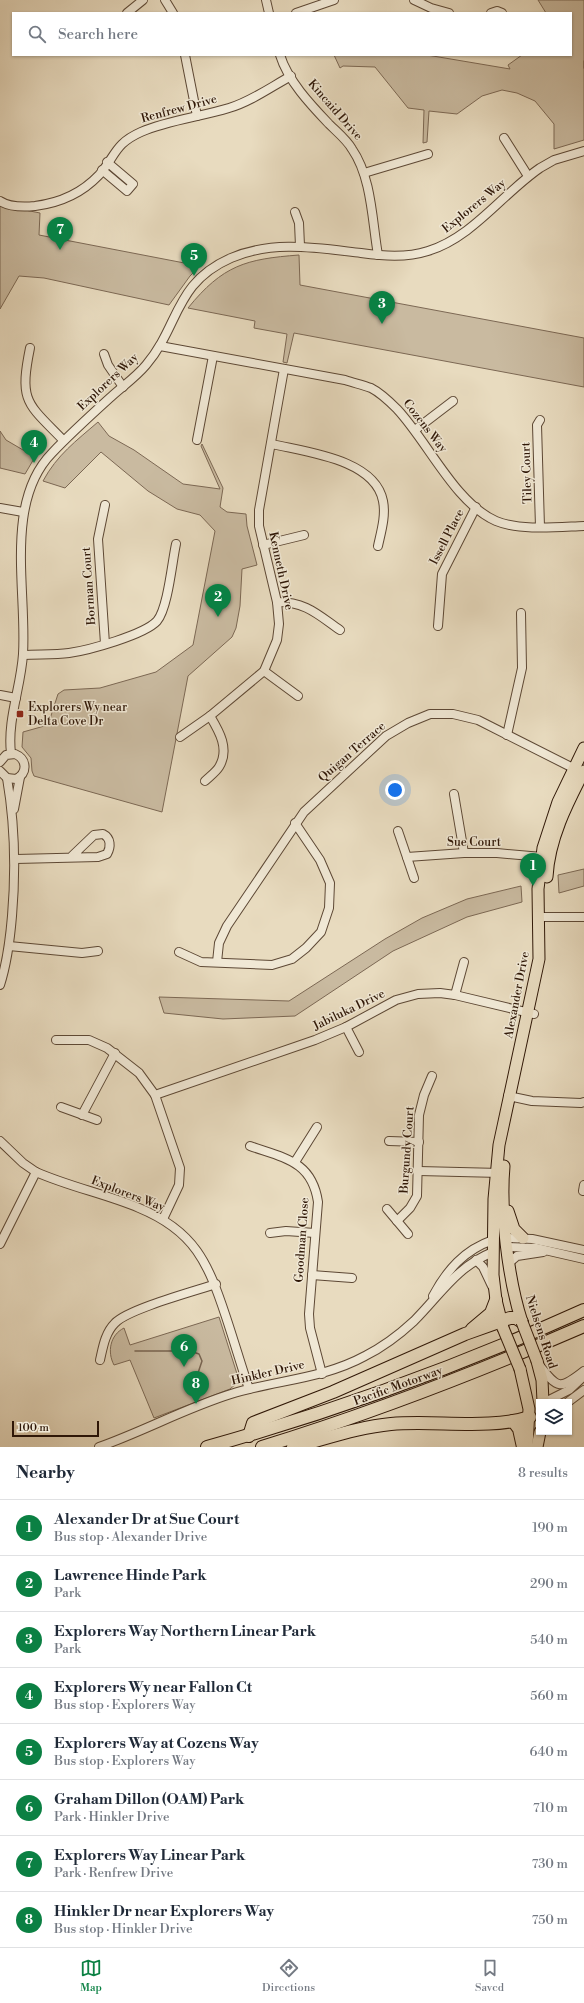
<!DOCTYPE html>
<meta charset="utf-8">
<style>
body{margin:0;font-family:"Libre Bodoni",serif;background:#f2f2f3;color:#1f2937}
.controls{position:absolute;right:12px;bottom:12px;display:grid;overflow:hidden;border-radius:0px;box-shadow:0 1px 3px #0004}
.controls button{width:36px;height:36px;display:grid;place-items:center;padding:0;border:0;border-bottom:1px solid #e0e1e3;background:#fff;color:#1f2937;font:20px sans-serif}
.scale{position:absolute;left:12px;bottom:10px;width:87px;box-sizing:border-box;padding-left:4px;border:2px solid #2f1707;border-top:0;font-size:11px;line-height:14px;white-space:nowrap;color:#2f1707;-webkit-text-stroke:3px #f0e8d5;paint-order:stroke}
.you{position:absolute;left:395px;top:790px;width:14px;height:14px;margin:-10px;border:3px solid #fff;border-radius:50%;background:#1a73e8;box-shadow:0 0 0 6px #1a73e833}
.badge{display:grid;place-items:center;width:26px;height:26px;border-radius:50%;background:#0b8043;color:#fff;font-size:13px;font-weight:700}
.pin{position:absolute;translate:-50% -33px;filter:drop-shadow(0 1px 2px #0008)}
.pin::after{content:'';position:absolute;top:21px;width:14px;height:12px;background:inherit;clip-path:polygon(0 0,100% 0,50% 100%)}
.list{margin:0;padding:0;list-style:none}
h2{display:flex;justify-content:space-between;align-items:center;height:52px;margin:0;padding:0 16px;font-size:17px}
h2 small{font-size:13px;font-weight:400;color:#747a83}
.list li{display:grid;grid-template-columns:26px 1fr auto;gap:12px;align-items:center;box-sizing:border-box;height:56px;padding:0 16px;border-top:1px solid #e0e1e3}
.list b{display:block;font-size:15px;white-space:nowrap}
.list p{margin:0;font-size:13px;white-space:nowrap;color:#747a83}
.list em{font-size:13px;font-style:normal;color:#747a83}
.icon{flex:none;width:22px;height:22px;fill:none;stroke:currentColor;stroke-width:2;stroke-linecap:round;stroke-linejoin:round}
.map{position:relative;flex:none;width:584px;height:1447px;overflow:hidden}
.search{position:absolute;background:#fff;box-shadow:0 1px 3px #0004;left:12px;right:12px;top:12px;height:44px;display:flex;align-items:center;gap:10px;box-sizing:border-box;padding:0 14px;border-radius:0px;color:#747a83;font-size:15px}
.sheet{height:500px;background:#fff}
nav{display:flex;justify-content:space-around;align-items:center;box-sizing:border-box;height:56px;border-top:1px solid #e0e1e3;background:#fff;font-size:11px;color:#747a83}
nav a{display:grid;justify-items:center;gap:2px}
nav .on{color:#0b8043}
.map>svg:first-child{display:block}
</style>
<div class="map">
<svg width="584" height="1447" viewBox="0 0 584 1447">
<rect width="100%" height="100%" fill="#e8dbbf"/>
<filter id="stains"><feTurbulence type="fractalNoise" baseFrequency=".005" numOctaves="4"/><feColorMatrix values="0 0 0 0 .2 0 0 0 0 .09 0 0 0 0 .02 0 0 0 .5 -.17"/></filter>
<radialGradient id="worn" r=".72"><stop offset=".6" stop-color="#630" stop-opacity="0"/><stop offset="1" stop-color="#630" stop-opacity=".3"/></radialGradient>
<g fill="#c9baa0" stroke="#7c6854">
<polygon points="538,0 584,0 584,140 554,149 554,124 535,101 517,93 502,90 482,96 457,114 429,111 427,142 423,143 424,110 408,108 375,67 343,66 340,68 334,55 427,55 510,69 508,65 522,55 571,55 571,13 546,13"/>
<polygon points="0,205 40,213 39,235 200,266 190,276 169,305 44,278 19,276 0,309"/>
<path d="M299,255L300,285L584,338V387L294,333L287,363L283,362L287,334L254,328L255,321L188,308C223,265 246,259 299,255Z"/>
<path d="M98,422L109,436L134,450L183,484L220,489L201,446L202,444L223,488L220,507L227,512L246,514L247,526L257,565L242,569L240,606L236,628L232,637L188,676L162,812L34,776L32,771L31,758L22,747L23,732L48,725L58,694L64,690L100,688L156,672L193,645L215,531L200,515L177,509L148,491L101,452L65,488L43,481C57,455 76,441 98,422Z"/>
<polygon points="0,431 6,440 35,457 25,474 0,468"/>
<polygon points="584,869 584,886 559,893 558,875"/>
<polygon points="521,886 522,902 467,917 393,951 295,1016 223,1019 164,1013 159,997 289,1001 385,939 422,918 467,899"/>
<path d="M219,1317L238,1377L237,1383L230,1389L154,1418L130,1360L114,1365C107,1352 110,1335 124,1328L130,1345Z"/>
</g>
<g fill="none" stroke-linecap="round" stroke-linejoin="round">
<g stroke="#786450" stroke-width="1.5">
<polyline points="584,61 584,68"/>
<polyline points="135,1351 190,1351 199,1354 202,1361 198,1373 197,1385"/>
</g>
<defs>
<g id="minor">
<polyline points="165,0 173,13"/>
<polyline points="266,0 269,13"/>
<polyline points="414,0 431,8 449,13"/>
<polyline points="127,13 143,0"/>
<polyline points="296,13 334,0"/>
<polyline points="491,13 497,11 502,13"/>
<polyline points="185,55 197,116"/>
<path d="M280,55C288,81 311,105 329,124C337,132 347,140 352,149C372,178 372,221 378,255"/>
<polyline points="504,138 528,176"/>
<polyline points="102,170 127,191 133,184 107,162"/>
<polyline points="364,173 428,154"/>
<path d="M0,201C9,207 24,207 35,206C59,203 82,193 99,175C116,156 114,144 141,132C168,120 200,117 229,108C250,102 271,87 291,76"/>
<polyline points="295,212 299,223 300,246"/>
<path d="M160,346L345,380C354,383 363,385 371,388C381,393 390,402 397,409C428,442 455,503 496,521C520,531 558,527 584,526"/>
<path d="M30,348C19,402 27,403 63,440"/>
<polyline points="104,354 108,365 123,387"/>
<polyline points="540,420 537,425 540,527"/>
<polyline points="415,430 453,401"/>
<polyline points="197,440 213,356"/>
<path d="M272,444C305,452 375,459 383,501C386,516 381,532 378,546"/>
<polyline points="0,508 23,512"/>
<polyline points="263,545 304,535"/>
<path d="M277,602C306,602 317,614 340,630"/>
<polyline points="438,626 442,574 476,507"/>
<polyline points="105,644 98,539 105,505"/>
<path d="M23,655C38,654 54,655 69,653C89,650 144,635 157,621C168,608 172,562 176,544"/>
<polyline points="264,671 298,696"/>
<polyline points="0,695 16,698"/>
<polyline points="507,735 522,668 521,613"/>
<polyline points="180,737 210,716 264,671 277,640 279,624 277,602 259,526 259,510 284,369"/>
<path d="M11,753C7,720 21,687 23,654C27,591 4,502 52,453C71,433 91,415 112,396C123,386 136,377 146,365C180,325 174,283 231,258C273,240 317,248 361,253C383,256 406,258 428,251C473,237 502,194 540,168L554,160L584,151"/>
<path d="M0,762L6,755L15,754C27,759 28,773 16,779L7,778L0,771"/>
<path d="M205,781C209,777 216,772 219,767C230,749 219,731 210,716"/>
<polyline points="454,794 464,853"/>
<polyline points="14,809 20,777"/>
<polyline points="398,831 414,878"/>
<polyline points="407,857 464,853 497,853 542,857"/>
<path d="M16,859L98,857L107,854C111,847 111,838 103,834L94,835L72,856"/>
<polyline points="539,917 584,917"/>
<polyline points="9,946 82,953 98,951"/>
<polyline points="179,952 201,962 272,965 292,959 306,948 321,932 329,908 330,883 320,860 295,823"/>
<polyline points="217,962 219,943 227,926 304,812 386,736 408,723 430,714 453,714 478,720 577,770"/>
<path d="M0,985C7,963 10,940 12,916C16,869 15,825 7,778"/>
<polyline points="455,995 464,962"/>
<polyline points="346,1027 359,1052"/>
<polyline points="56,1040 89,1040 107,1048 139,1073 155,1095 180,1168 179,1185 163,1219"/>
<polyline points="155,1095 315,1040 346,1027 396,1000 418,994 440,993 455,995 534,1014"/>
<polyline points="508,1096 532,1101 581,1103 584,1102"/>
<polyline points="61,1107 97,1120"/>
<polyline points="82,1115 115,1053"/>
<path d="M0,1141L23,1163L36,1172C70,1187 106,1194 139,1208C195,1231 208,1263 226,1317C234,1341 241,1365 249,1389"/>
<polyline points="389,1141 419,1142"/>
<path d="M250,1146C284,1158 312,1161 318,1202L309,1314L310,1328L322,1374"/>
<polyline points="295,1162 317,1127"/>
<polyline points="419,1171 500,1173"/>
<polyline points="583,1191 584,1185"/>
<polyline points="387,1209 408,1234"/>
<polyline points="397,1221 410,1208 417,1196 419,1115 424,1095 432,1076"/>
<polyline points="270,1233 286,1231 315,1233"/>
<polyline points="506,1238 532,1239 584,1250"/>
<polyline points="0,1244 36,1172"/>
<polyline points="507,1247 536,1248 584,1259"/>
<polyline points="476,1260 483,1267 492,1286"/>
<polyline points="510,1262 517,1256 543,1252"/>
<polyline points="312,1275 352,1278"/>
<path d="M433,1296C447,1270 464,1250 493,1240"/>
<path d="M100,1360C103,1347 105,1333 115,1323C128,1309 195,1291 216,1284"/>
<path d="M540,1366C558,1389 560,1390 584,1371"/>
<polyline points="545,1402 569,1390 583,1377"/>
<polyline points="568,1402 584,1390"/>
<path d="M99,1447C144,1431 186,1408 231,1394C276,1380 323,1379 365,1356C383,1347 400,1334 414,1321C441,1294 456,1267 493,1252"/>
</g>
<g id="major">
<path d="M547,877C549,839 567,804 584,771"/>
<path d="M504,1166C500,1211 508,1279 522,1322"/>
<polyline points="508,1211 514,1229 523,1238"/>
<polyline points="503,1328 496,1300 493,1275 494,1199 499,1145 539,959 538,889 543,848 558,802 584,748"/>
<polyline points="537,1361 542,1380 543,1402"/>
<polyline points="520,1369 529,1409 527,1447"/>
<polyline points="537,1447 540,1432"/>
</g>
<g id="highway">
<polyline points="472,1329 491,1313 496,1300"/>
<polyline points="513,1421 519,1429 523,1447"/>
<polyline points="249,1436 253,1423 333,1392 465,1334 510,1318 516,1318 522,1322"/>
<path d="M207,1447C336,1411 462,1365 584,1310"/>
<path d="M262,1447C372,1413 478,1372 584,1326"/>
<path d="M293,1447C325,1439 358,1427 391,1424C434,1420 490,1430 530,1417"/>
</g>
</defs>
<use href="#minor" stroke="#5d4835" stroke-width="10"/>
<use href="#major" stroke="#2f1707" stroke-width="13"/>
<use href="#highway" stroke="#2f1707" stroke-width="14"/>
<use href="#minor" stroke="#f0e8d5" stroke-width="8"/>
<use href="#major" stroke="#e8dbbf" stroke-width="11"/>
<use href="#highway" stroke="#e8dbbf" stroke-width="12"/>
<defs>
<g id="major-bridge">
<polyline points="522,1322 537,1361"/>
<polyline points="503,1328 520,1369"/>
</g>
</defs>
<use href="#major-bridge" stroke="#2f1707" stroke-width="13" stroke-linecap="butt"/>
<use href="#major-bridge" stroke="#e8dbbf" stroke-width="11"/>
</g>
<rect fill="#8f2418" stroke="#f0e8d5" stroke-width="1.5" x="16" y="710" width="8" height="8" rx="2"/>
<g text-anchor="middle" dominant-baseline="central" stroke-width="3" stroke-linejoin="round" paint-order="stroke">
<g font-size="12" fill="#2f1707" stroke="#f0e8d5">
<text transform="translate(179 109) rotate(-15)">Renfrew Drive</text>
<text transform="translate(335 110) rotate(49)">Kincaid Drive</text>
<text transform="translate(474 206) rotate(-39)">Explorers Way</text>
<text transform="translate(108 382) rotate(-43)">Explorers Way</text>
<text transform="translate(425 426) rotate(52)">Cozens Way</text>
<text transform="translate(527 473) rotate(-92)">Tiley Court</text>
<text transform="translate(447 537) rotate(-63)">Issell Place</text>
<text transform="translate(281 571) rotate(78)">Kenneth Drive</text>
<text transform="translate(89 586) rotate(-94)">Borman Court</text>
<text transform="translate(352 752) rotate(-41)">Quigan Terrace</text>
<text x="474" y="842">Sue Court</text>
<text transform="translate(517 995) rotate(-79)">Alexander Drive</text>
<text transform="translate(349 1010) rotate(-26)">Jabiluka Drive</text>
<text transform="translate(407 1150) rotate(-86)">Burgundy Court</text>
<text transform="translate(128 1194) rotate(21)">Explorers Way</text>
<text transform="translate(302 1240) rotate(-86)">Goodman Close</text>
<text transform="translate(541 1332) rotate(72)">Nielsens Road</text>
<text transform="translate(268 1373) rotate(-13)">Hinkler Drive</text>
<text transform="translate(398 1386) rotate(-20)">Pacific Motorway</text>
</g>
<g font-size="12" fill="#2f1707" stroke="#f0e8d5" text-anchor="start">
<text x="28" y="707">Explorers Wy near<tspan x="28" dy="14">Delta Cove Dr</tspan></text>
</g>
</g>
<rect width="100%" height="100%" filter="url(#stains)"/>
<rect width="100%" height="100%" fill="url(#worn)"/>
</svg>
<div class="controls">
<button><svg class="icon" aria-label="layers" viewBox="0 0 24 24"><path d="M12 4l9 5-9 5-9-5zM3 14l9 5 9-5"/></svg></button>
</div>
<div class="scale">100 m</div>
<div class="you"></div>
<div class="pin badge" style="left:533px;top:886px">1</div>
<div class="pin badge" style="left:218px;top:617px">2</div>
<div class="pin badge" style="left:382px;top:324px">3</div>
<div class="pin badge" style="left:34px;top:463px">4</div>
<div class="pin badge" style="left:194px;top:276px">5</div>
<div class="pin badge" style="left:184px;top:1367px">6</div>
<div class="pin badge" style="left:60px;top:250px">7</div>
<div class="pin badge" style="left:196px;top:1404px">8</div>
<div class="search"><svg class="icon" aria-label="search" viewBox="0 0 24 24"><circle cx="10" cy="10" r="6"/><path d="M15 15l6 6"/></svg>Search here</div>
</div>
<section class="sheet">
<h2>Nearby<small>8 results</small></h2>
<ul class="list">
<li><span class="badge">1</span><div><b>Alexander Dr at Sue Court</b><p>Bus stop · Alexander Drive</p></div><em>190 m</em></li>
<li><span class="badge">2</span><div><b>Lawrence Hinde Park</b><p>Park</p></div><em>290 m</em></li>
<li><span class="badge">3</span><div><b>Explorers Way Northern Linear Park</b><p>Park</p></div><em>540 m</em></li>
<li><span class="badge">4</span><div><b>Explorers Wy near Fallon Ct</b><p>Bus stop · Explorers Way</p></div><em>560 m</em></li>
<li><span class="badge">5</span><div><b>Explorers Way at Cozens Way</b><p>Bus stop · Explorers Way</p></div><em>640 m</em></li>
<li><span class="badge">6</span><div><b>Graham Dillon (OAM) Park</b><p>Park · Hinkler Drive</p></div><em>710 m</em></li>
<li><span class="badge">7</span><div><b>Explorers Way Linear Park</b><p>Park · Renfrew Drive</p></div><em>730 m</em></li>
<li><span class="badge">8</span><div><b>Hinkler Dr near Explorers Way</b><p>Bus stop · Hinkler Drive</p></div><em>750 m</em></li>
</ul>
</section>
<nav>
<a class="on"><svg class="icon" aria-label="map" viewBox="0 0 24 24"><path d="M3 6l6-2 6 2 6-2v14l-6 2-6-2-6 2zM9 4v14M15 6v14"/></svg>Map</a>
<a><svg class="icon" aria-label="directions" viewBox="0 0 24 24"><path d="M12 3l9 9-9 9-9-9zM9 14v-3h6M13 9l2 2-2 2"/></svg>Directions</a>
<a><svg class="icon" aria-label="saved" viewBox="0 0 24 24"><path d="M7 4h10v16l-5-4-5 4z"/></svg>Saved</a>
</nav>
